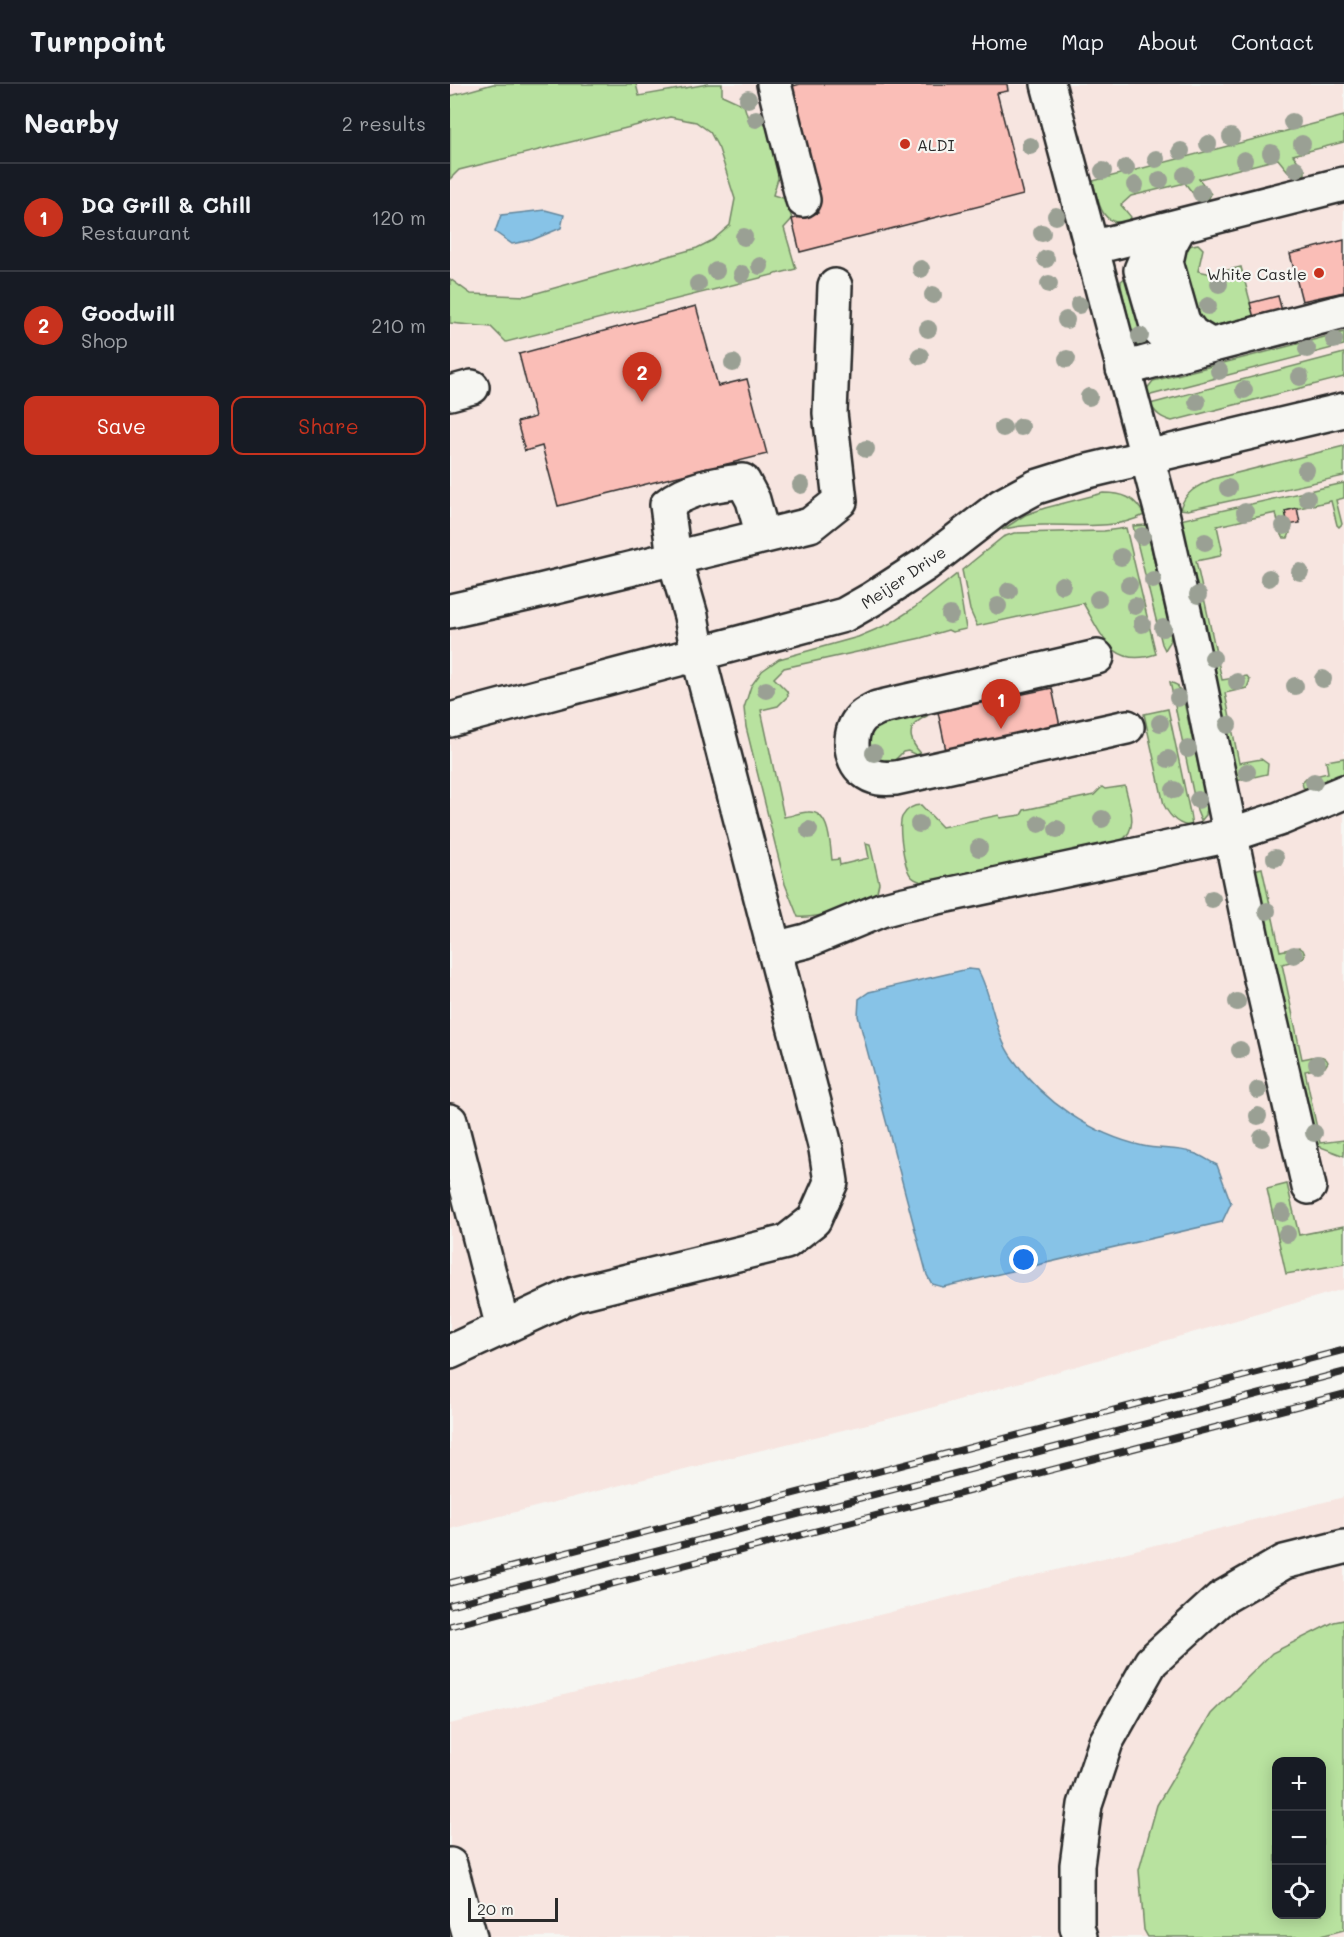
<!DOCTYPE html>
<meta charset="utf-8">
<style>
body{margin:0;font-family:Mali,sans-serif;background:#20242c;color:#f1f3f6}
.controls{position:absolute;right:18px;bottom:18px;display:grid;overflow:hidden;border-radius:12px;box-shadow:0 3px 15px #0003}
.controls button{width:54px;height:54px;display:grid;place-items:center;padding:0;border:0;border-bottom:2px solid #363941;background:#171b24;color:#f1f3f6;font:30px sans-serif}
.scale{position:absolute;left:18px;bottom:15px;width:90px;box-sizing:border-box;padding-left:6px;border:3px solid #2b2b2b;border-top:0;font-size:16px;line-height:21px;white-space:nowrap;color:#2b2b2b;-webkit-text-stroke:4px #f6f6f2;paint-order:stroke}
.you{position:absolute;left:574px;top:1176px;width:21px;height:21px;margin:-15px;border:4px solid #fff;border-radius:50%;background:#1a73e8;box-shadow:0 0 0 9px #1a73e833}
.badge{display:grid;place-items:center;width:39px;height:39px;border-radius:50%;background:#c8321e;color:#fff;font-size:20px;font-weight:700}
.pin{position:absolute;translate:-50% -50px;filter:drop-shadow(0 2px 3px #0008)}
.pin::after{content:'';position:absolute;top:32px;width:21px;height:18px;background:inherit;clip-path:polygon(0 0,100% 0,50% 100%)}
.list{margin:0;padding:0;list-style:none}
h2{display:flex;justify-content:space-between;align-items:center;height:78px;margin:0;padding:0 24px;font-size:26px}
h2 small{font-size:20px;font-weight:400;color:#9ea1a6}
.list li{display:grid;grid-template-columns:39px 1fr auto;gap:18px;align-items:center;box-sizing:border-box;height:108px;padding:0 24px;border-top:2px solid #363941}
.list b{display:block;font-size:22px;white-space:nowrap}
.list p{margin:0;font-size:20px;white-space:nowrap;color:#9ea1a6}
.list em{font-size:20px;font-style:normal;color:#9ea1a6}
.actions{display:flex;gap:12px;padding:18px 24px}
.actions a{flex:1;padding:14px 0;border:2px solid #c8321e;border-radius:12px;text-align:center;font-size:21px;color:#c8321e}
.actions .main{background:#c8321e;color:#fff}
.icon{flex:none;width:33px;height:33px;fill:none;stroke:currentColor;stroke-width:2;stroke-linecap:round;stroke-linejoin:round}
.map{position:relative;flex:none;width:894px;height:1853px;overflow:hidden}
header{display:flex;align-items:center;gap:36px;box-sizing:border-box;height:84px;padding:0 30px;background:#171b24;border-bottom:2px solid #363941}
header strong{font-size:28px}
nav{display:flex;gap:33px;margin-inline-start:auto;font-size:21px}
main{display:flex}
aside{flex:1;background:#171b24}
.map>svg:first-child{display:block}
</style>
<header>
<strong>Turnpoint</strong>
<nav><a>Home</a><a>Map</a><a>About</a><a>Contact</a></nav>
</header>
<main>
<aside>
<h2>Nearby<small>2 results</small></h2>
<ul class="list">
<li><span class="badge">1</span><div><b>DQ Grill &amp; Chill</b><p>Restaurant</p></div><em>120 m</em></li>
<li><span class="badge">2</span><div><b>Goodwill</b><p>Shop</p></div><em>210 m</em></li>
</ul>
<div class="actions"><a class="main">Save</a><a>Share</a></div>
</aside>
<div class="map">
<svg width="894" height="1853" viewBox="0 0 894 1853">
<rect width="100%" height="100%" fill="#f6f6f2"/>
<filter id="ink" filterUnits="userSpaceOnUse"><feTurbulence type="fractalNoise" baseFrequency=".0167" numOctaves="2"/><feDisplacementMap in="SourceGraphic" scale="12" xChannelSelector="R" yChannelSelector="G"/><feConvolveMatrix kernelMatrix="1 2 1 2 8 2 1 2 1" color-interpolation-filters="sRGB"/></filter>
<g filter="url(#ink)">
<g fill="#f7e5e0" fill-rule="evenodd">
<polygon points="0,0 894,0 894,1205 470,1327 202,1393 0,1445"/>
<path d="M894,1413V1853H0V1640ZM826,1678H872V1830H826Z"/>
</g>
<g fill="#b8e29f" stroke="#728665" stroke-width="1.5" fill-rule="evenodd">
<polygon points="43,0 186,0 189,12 258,0 272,0 272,11 294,21 300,41 315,38 329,91 323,111 336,115 342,135 334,144 346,185 56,258 41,243 0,239 0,195 21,210 76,212 247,164 263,156 280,141 285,115 269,65 260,48 246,38 220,33 9,86 0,95 0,12"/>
<path d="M894,32V58L843,71L855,86V90L851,92L841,91L828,75L749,95L761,110L758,116L747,115L735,99L681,112L671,121L681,133L679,137C651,145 648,117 643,97Z"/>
<path d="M748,160L753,165L748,187L762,190L791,183L804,232L763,242L752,238L748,231L727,174C733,165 738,161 748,160Z"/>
<polygon points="676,193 701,260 696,264 689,263 684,258 671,202 671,197"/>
<polygon points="894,248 894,261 697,312 696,306 703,297"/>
<path d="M894,269V293L722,337C711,334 706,330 700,320Z"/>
<path d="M894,362V392L738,426L730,425C735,408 747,402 763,395Z"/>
<polygon points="894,399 894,414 886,416 892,440 889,443 887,441 881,417 836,427 840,449 838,454 834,454 831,451 826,429 767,442 772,465 770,472 746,477 772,596 797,592 800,596 797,604 775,609 789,679 811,675 818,680 817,690 786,697 730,436"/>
<path d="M653,409C673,409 685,413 694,431C654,452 594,433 552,446L575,431L595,424Z"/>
<polygon points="696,441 721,550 720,558 715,566 712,560 683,442"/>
<path d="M676,444L706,570C662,585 652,551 633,519L527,542L520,526L512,486L553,453L564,449L654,447Z"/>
<path d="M507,490L516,545L502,548L498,546L471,554L334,584L324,594L337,607L338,612L328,622L311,626L334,733C342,732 350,728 358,728C380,726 380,761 382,776L389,775L390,781L419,774L416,759L420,760L429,799L427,808C409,821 369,835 348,833L335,800L296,643L294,624L301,602L312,587L329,575L408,553L441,539L464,524Z"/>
<polygon points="720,598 727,601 732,609 757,720 756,731 751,737 747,727"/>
<path d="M474,621L477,632C450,644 462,663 479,677L458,667L453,668L433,688L422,683L412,645Z"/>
<path d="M718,625L740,729L742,742C729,742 720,733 714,721L694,630Z"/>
<polygon points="894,674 894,689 861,705 856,705 853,703 852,698 856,694 878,689 876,677"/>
<path d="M675,702C679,721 690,744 671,757L479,799C473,798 467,798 462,793C454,786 448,743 452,733C456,726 463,721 471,721L492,743L549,731L550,734L571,731L574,726L644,711L652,703L655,705Z"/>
<path d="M812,784L830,867L849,863L853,866L855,871L852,875L832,880L852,975C861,974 873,968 878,978L875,983L855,987L870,1059L894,1056V1072L868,1062L860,1048L804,786Z"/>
<polygon points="837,1100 849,1151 894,1142 894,1180 836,1190 817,1105"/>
<path d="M894,1536V1846L867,1853H698L694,1846L689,1786L707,1721L761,1630L822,1569L884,1538ZM826,1678H872V1830H826Z"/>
</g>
<g fill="#87c3e7" stroke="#62869c" stroke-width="1.5">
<polygon points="95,126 114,131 111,144 82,156 62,160 45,148 51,131"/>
<path d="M518,885L528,886C543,913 544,950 563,975C594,1018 641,1050 693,1062C709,1066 727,1063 743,1069C751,1071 759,1077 767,1081L781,1119L772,1138L493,1203L482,1200L477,1191L408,932L409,915L419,908Z"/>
</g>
<g fill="#fabeb7" stroke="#2b2b2b" stroke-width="1.5">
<polygon points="350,0 557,0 558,7 547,9 573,111 350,168 342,135 368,129 336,4"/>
<polygon points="894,156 894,208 852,217 840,170"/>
<polygon points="828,212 832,227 804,234 800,219"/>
<polygon points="246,222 268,302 297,295 317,370 108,422 92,362 75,367 67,338 85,333 69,270"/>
<polygon points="847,424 850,439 838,441 835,427"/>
<polygon points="602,604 612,652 498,676 488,628"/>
</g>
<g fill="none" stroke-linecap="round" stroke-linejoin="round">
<defs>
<g id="minor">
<polyline points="324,0 353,116"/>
<polyline points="598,0 713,433 745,576 803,860 859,1103"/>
<polyline points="730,142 720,160 716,178 733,238 742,250 760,261"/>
<polyline points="707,148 691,186 708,245 720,257 736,268 894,227"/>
<polyline points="641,164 894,100"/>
<polyline points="673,285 736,268"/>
<polyline points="0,309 22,303"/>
<polyline points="0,527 77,510 360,441 390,417 380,329 385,202"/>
<path d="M647,573L427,624C422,627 414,630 411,634C398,648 399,676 414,687C423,695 434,695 446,694L677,643"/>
<polyline points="0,636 394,531 422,515 476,480 551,422 586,403 634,388 894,326"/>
<polyline points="324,865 356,857 431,826 450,821 780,751 829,735 894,708"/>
<polyline points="0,1037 53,1244"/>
<path d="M0,1268L125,1210L336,1158L364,1136L381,1098L376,1065L248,570L241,532L224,473L217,421C238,404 266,400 293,397L303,416L313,452"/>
<polyline points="0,1781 20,1853"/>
<polyline points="630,1853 627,1843 627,1781 635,1721 656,1658 701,1578 770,1515 834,1478 894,1463"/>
</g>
</defs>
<use href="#minor" stroke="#2b2b2b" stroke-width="38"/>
<use href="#minor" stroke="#f6f6f2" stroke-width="33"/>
<defs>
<g id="rail">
<polyline points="0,1499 894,1266"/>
<polyline points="0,1521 894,1288"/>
<polyline points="0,1542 894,1310"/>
</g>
</defs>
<use href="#rail" stroke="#2b2b2b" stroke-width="7"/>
<use href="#rail" stroke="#f6f6f2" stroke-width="4.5" stroke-dasharray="14" stroke-linecap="butt"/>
</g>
<g fill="#9aa094">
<circle cx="298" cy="15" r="9"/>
<circle cx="306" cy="35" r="9"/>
<circle cx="842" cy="38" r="9"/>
<circle cx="781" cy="53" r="9"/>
<circle cx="758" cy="60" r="9"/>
<circle cx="852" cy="60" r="9"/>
<circle cx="580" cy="62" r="9"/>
<circle cx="731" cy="67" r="9"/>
<circle cx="821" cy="69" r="9"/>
<circle cx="706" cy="75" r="9"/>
<circle cx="794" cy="76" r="9"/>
<circle cx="676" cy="84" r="9"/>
<circle cx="846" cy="85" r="9"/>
<circle cx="653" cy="87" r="9"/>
<circle cx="735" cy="91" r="9"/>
<circle cx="710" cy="96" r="9"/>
<circle cx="685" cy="101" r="9"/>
<circle cx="751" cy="109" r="9"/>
<circle cx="606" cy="132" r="9"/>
<circle cx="592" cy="149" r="9"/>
<circle cx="294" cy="153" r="9"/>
<circle cx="596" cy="175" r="9"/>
<circle cx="310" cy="182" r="9"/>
<circle cx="471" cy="185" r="9"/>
<circle cx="266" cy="187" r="9"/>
<circle cx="292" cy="190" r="9"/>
<circle cx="248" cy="200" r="9"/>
<circle cx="599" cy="200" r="9"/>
<circle cx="769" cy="200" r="9"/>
<circle cx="483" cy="211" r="9"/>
<circle cx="629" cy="221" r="9"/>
<circle cx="758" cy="222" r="9"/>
<circle cx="616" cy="236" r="9"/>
<circle cx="478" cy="245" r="9"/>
<circle cx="690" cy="252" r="9"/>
<circle cx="884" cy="256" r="9"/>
<circle cx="857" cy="265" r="9"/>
<circle cx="470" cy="272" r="9"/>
<circle cx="617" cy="275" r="9"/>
<circle cx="283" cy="279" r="9"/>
<circle cx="769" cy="287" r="9"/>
<circle cx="850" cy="293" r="9"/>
<circle cx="794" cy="306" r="9"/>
<circle cx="639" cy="313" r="9"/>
<circle cx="747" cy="318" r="9"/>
<circle cx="571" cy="343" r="9"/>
<circle cx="553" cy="344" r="9"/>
<circle cx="416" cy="365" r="9"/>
<circle cx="856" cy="386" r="9"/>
<circle cx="351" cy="401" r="9"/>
<circle cx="778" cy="404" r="9"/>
<circle cx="857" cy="414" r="9"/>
<circle cx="795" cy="428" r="9"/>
<circle cx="834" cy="442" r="9"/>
<circle cx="692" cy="452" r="9"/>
<circle cx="755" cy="458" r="9"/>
<circle cx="671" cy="473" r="9"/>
<circle cx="850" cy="488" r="9"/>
<circle cx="819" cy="494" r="9"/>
<circle cx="703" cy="496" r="9"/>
<circle cx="612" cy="501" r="9"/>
<circle cx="679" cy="501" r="9"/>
<circle cx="559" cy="507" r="9"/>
<circle cx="748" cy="511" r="9"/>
<circle cx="648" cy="515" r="9"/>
<circle cx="548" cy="522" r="9"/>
<circle cx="685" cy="522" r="9"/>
<circle cx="500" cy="531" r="9"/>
<circle cx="692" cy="540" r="9"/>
<circle cx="713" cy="544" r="9"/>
<circle cx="763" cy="574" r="9"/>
<circle cx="873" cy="595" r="9"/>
<circle cx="787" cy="598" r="9"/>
<circle cx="845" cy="602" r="9"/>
<circle cx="316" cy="606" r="9"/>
<circle cx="728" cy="614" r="9"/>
<circle cx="710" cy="639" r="9"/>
<circle cx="778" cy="641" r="9"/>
<circle cx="738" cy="665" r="9"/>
<circle cx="424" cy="669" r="9"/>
<circle cx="718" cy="675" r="9"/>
<circle cx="797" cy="688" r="9"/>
<circle cx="864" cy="698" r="9"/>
<circle cx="724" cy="706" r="9"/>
<circle cx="748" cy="716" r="9"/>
<circle cx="652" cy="735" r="9"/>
<circle cx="469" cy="740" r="9"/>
<circle cx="589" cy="740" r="9"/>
<circle cx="607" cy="745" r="9"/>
<circle cx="359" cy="746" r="9"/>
<circle cx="529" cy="764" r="9"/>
<circle cx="825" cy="774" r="9"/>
<circle cx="762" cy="815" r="9"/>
<circle cx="817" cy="827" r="9"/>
<circle cx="844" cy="871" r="9"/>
<circle cx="787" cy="918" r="9"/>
<circle cx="790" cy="966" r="9"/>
<circle cx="867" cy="980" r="9"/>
<circle cx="808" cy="1006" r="9"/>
<circle cx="808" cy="1032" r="9"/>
<circle cx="864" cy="1049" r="9"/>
<circle cx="812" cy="1054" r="9"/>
<circle cx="832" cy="1129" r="9"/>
<circle cx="837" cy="1150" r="9"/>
</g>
</g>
<g fill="#c8321e" stroke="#f6f6f2" stroke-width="2">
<circle cx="455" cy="60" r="6"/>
<circle cx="869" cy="189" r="6"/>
</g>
<g text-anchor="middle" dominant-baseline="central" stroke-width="4.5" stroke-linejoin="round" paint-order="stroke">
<g font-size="16" fill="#2b2b2b" stroke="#f6f6f2" text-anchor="start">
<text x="467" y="60">ALDI</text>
<text x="857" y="189" text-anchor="end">White Castle</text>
</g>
<g font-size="16" fill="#2b2b2b" stroke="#f6f6f2">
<text transform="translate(453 493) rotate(-34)">Meijer Drive</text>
</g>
</g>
</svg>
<div class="controls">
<button>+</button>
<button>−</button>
<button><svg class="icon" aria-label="locate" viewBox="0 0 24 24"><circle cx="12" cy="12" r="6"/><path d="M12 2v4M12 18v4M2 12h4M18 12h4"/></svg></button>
</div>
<div class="scale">20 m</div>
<div class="you"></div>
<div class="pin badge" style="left:551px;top:645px">1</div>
<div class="pin badge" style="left:192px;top:318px">2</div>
</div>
</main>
